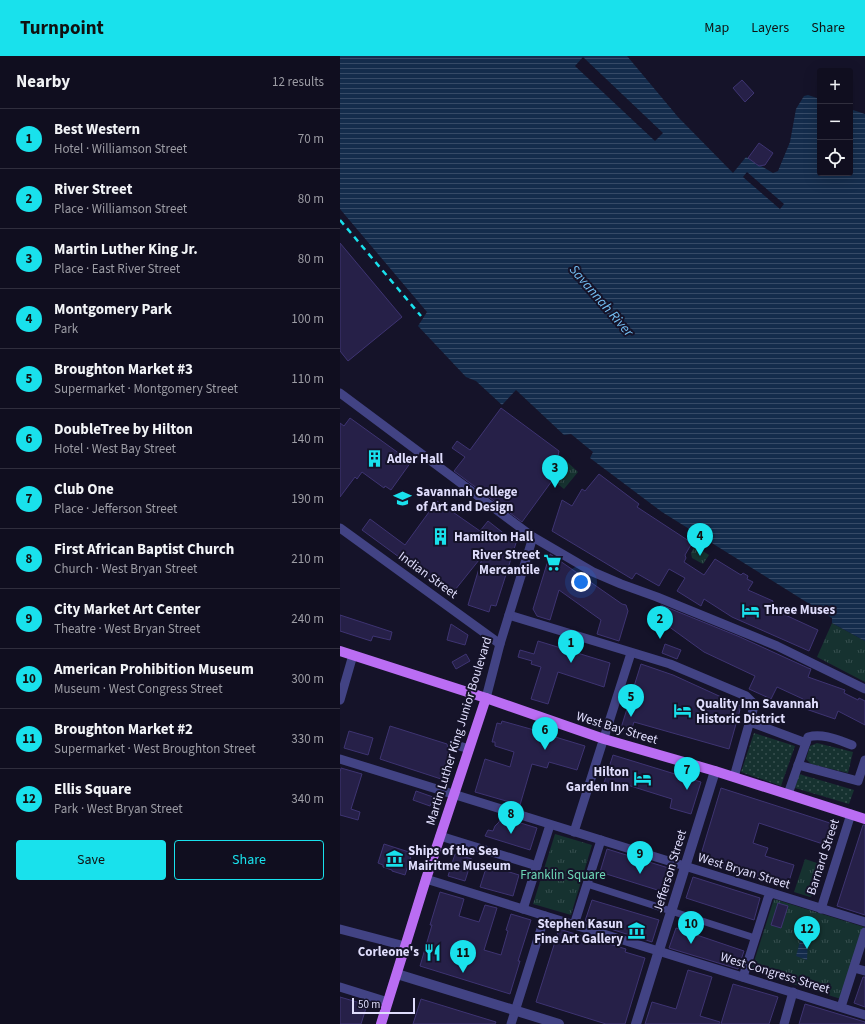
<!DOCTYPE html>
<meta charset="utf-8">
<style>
body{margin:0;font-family:"Source Sans 3",sans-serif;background:#1e1c2c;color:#f1f3f6}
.controls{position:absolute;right:12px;top:12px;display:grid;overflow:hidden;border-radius:4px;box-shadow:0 4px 16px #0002}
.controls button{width:36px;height:36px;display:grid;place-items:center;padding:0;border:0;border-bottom:1px solid #302e3d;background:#100e1f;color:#f1f3f6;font:20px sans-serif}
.scale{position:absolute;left:12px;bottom:10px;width:63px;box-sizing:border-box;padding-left:4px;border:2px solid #dfddfc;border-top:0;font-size:11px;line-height:14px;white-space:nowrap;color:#dfddfc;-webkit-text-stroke:3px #151329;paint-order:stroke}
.you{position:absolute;left:241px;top:526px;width:14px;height:14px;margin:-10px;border:3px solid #fff;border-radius:50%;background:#1a73e8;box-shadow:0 0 0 6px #1a73e833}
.badge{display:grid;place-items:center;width:26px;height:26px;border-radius:50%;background:#19e1ec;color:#111;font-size:13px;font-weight:700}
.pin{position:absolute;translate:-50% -33px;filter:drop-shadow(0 1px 2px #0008)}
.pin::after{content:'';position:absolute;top:21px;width:14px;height:12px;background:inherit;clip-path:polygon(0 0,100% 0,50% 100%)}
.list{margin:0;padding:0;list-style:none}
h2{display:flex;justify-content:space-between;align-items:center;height:52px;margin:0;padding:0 16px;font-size:17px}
h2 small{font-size:13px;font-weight:400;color:#9c9ca4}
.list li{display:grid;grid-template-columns:26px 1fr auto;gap:12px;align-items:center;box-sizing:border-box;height:60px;padding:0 16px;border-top:1px solid #302e3d}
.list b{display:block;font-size:15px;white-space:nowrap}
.list p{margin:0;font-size:13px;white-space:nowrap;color:#9c9ca4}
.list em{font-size:13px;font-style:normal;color:#9c9ca4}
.actions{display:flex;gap:8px;padding:12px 16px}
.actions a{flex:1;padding:9px 0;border:1px solid #19e1ec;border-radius:4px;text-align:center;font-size:14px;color:#19e1ec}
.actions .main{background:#19e1ec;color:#111}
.icon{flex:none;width:22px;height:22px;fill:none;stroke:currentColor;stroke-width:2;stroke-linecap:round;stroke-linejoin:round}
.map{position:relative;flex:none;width:525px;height:968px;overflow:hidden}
header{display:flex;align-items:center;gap:24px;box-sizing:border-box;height:56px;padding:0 20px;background:#19e1ec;color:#111}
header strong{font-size:19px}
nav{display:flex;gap:22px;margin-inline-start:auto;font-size:14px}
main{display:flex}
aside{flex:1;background:#100e1f}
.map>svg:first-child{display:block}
</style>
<header>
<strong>Turnpoint</strong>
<nav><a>Map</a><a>Layers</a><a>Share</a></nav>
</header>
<main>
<aside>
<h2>Nearby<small>12 results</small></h2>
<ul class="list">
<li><span class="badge">1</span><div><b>Best Western</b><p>Hotel · Williamson Street</p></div><em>70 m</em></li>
<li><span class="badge">2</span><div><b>River Street</b><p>Place · Williamson Street</p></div><em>80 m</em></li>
<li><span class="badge">3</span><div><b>Martin Luther King Jr.</b><p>Place · East River Street</p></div><em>80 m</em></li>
<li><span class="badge">4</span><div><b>Montgomery Park</b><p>Park</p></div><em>100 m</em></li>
<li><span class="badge">5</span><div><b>Broughton Market #3</b><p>Supermarket · Montgomery Street</p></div><em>110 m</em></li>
<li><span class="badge">6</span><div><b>DoubleTree by Hilton</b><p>Hotel · West Bay Street</p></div><em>140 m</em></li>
<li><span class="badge">7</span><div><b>Club One</b><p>Place · Jefferson Street</p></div><em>190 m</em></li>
<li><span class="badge">8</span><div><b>First African Baptist Church</b><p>Church · West Bryan Street</p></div><em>210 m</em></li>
<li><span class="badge">9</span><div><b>City Market Art Center</b><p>Theatre · West Bryan Street</p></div><em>240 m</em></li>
<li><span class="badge">10</span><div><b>American Prohibition Museum</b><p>Museum · West Congress Street</p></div><em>300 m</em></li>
<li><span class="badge">11</span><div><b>Broughton Market #2</b><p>Supermarket · West Broughton Street</p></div><em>330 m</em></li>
<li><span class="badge">12</span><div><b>Ellis Square</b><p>Park · West Bryan Street</p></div><em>340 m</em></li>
</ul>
<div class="actions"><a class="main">Save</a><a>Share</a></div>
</aside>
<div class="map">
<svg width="525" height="968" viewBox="0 0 525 968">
<defs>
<pattern id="grass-dots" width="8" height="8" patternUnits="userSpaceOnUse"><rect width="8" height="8" fill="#163230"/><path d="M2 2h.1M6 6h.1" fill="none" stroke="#374f4f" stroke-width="1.8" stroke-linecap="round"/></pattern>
<pattern id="park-tufts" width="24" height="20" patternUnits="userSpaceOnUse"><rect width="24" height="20" fill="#163230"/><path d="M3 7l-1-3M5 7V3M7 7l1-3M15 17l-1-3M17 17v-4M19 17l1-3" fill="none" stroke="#374f4f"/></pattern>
<pattern id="water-rules" width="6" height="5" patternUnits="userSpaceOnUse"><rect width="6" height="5" fill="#142c4c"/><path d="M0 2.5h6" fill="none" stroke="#364a67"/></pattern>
</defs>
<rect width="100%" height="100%" fill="#151329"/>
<g fill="url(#grass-dots)">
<polygon points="414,677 455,690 441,730 401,716"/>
<polygon points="477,687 513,696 508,717 471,708 466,703 470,690"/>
<polygon points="459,718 514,734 509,748 455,732"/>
</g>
<g fill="url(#park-tufts)">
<polygon points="221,400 238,416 224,433 214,425 217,420"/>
<polygon points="355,490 369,499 363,508 352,502 351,497"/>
<polygon points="492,567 525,585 525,626 477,601"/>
<polygon points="215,778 252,789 231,859 193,848"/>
<polygon points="465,803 480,808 481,811 472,840 470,841 454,836"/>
<polygon points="434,843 524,871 501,943 411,915"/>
</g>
<g fill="url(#water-rules)">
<polygon points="0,0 287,0 338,61 393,117 406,101 433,117 438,115 450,86 456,53 464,40 468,39 480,43 480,117 510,117 510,53 525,58 525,585 492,567 492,562 322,456 250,402 253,396 231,378 224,379 176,334 162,349 136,325 126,321 78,270 87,256 0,153"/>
<polygon points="461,882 468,884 467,904 456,900"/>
</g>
<g fill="#151329">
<polygon points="243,1 323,77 315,85 235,10"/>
<polygon points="407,116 444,148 440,153 403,121"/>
</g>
<g fill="#262048" stroke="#3e3472">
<polygon points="402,24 414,37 405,46 393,32"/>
<polygon points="419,87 433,97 425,109 419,110 408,102"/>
<polygon points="0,187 62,261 8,305 0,295"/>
<polygon points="161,352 219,395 214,422 182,466 114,415 125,401 112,392 117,385 130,394"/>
<polygon points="10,362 71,406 51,434 45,430 44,432 22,416 17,423 15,421 0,441 0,367 4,370"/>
<polygon points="259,418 299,448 297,451 352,487 345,499 346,502 344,506 364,519 375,503 401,519 403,517 408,520 407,523 413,526 408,534 433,545 430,552 478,574 469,595 392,561 364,543 361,550 337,535 345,522 329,513 319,530 296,517 292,523 212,475 222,444 232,450 242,433 245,435"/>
<polygon points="97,445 140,475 148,465 176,487 156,550 151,549 149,556 128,549 143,499 111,539 22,474 30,463 65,489"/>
<polygon points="210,498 282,548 286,549 288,555 279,585 257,578 261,564 219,534 210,564 197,560 193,553"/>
<polygon points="321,549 400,581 468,612 471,613 468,621 505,634 504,637 518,644 519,642 525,645 525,669 498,655 495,663 460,651 463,643 437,631 431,643 409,633 415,620 364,596 317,562"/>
<polygon points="0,559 52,576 50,584 33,580 31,585 0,575"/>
<polygon points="111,568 128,579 125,589 107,584"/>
<polygon points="198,585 270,607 264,631 218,616 208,648 191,643 201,611 191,608 192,605 178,601 180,594 194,598"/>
<polygon points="325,588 341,594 337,603 322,597"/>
<polygon points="126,598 130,605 116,613 112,606"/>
<polygon points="301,608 333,619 401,650 389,693 294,666 291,675 281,672"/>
<polygon points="162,665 212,679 212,680 245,690 237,714 209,706 207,712 192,708 180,749 135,736 145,703 170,711 174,696 155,690 155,686 152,686 157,667 161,668"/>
<polygon points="50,670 107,688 108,692 111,694 101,723 40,703"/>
<polygon points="9,675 33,682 28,699 4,692"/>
<polygon points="273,699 361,726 351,758 330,752 332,743 281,727 279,735 263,730"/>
<polygon points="1,712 22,718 11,753 20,756 18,764 0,759 0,716"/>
<polygon points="381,732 493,768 486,789 419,767 413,787 428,792 425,800 454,809 447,832 359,805"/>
<polygon points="76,735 93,741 90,750 73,744"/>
<polygon points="161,761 197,772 190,794 145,780 148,774 153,775 155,770 159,766"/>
<polygon points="523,769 525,769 525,859 497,850"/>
<polygon points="44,788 72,797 65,819 52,815 52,814 43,811 43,809 38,807"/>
<polygon points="267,793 335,814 327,837 260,816"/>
<polygon points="115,798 132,803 125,825 108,820"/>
<polygon points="147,809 179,819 173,840 140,831"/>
<polygon points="353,821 420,842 414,864 346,842"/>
<polygon points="100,836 124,843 119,860 139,866 145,849 157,852 144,894 161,899 168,875 166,874 171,858 191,864 178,905 180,905 170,938 80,910 92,869 90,869"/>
<polygon points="252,844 319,864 312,886 245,865"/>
<polygon points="438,847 448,850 441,872 431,869"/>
<polygon points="336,872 404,895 398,913 329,892"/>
<polygon points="219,873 286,893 285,896 305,902 285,968 266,968 196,946"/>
<polygon points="348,914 372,921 360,960 380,966 379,968 305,968 312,946 336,953"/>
<polygon points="523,921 525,921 525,951 514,947"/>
<polygon points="393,928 438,941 429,968 381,968"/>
<polygon points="0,941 27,949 21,968 0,968"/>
<polygon points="81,943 156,966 155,968 73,968"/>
<polygon points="465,948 525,966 524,968 459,968"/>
</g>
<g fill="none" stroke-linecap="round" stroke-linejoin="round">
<polyline stroke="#424384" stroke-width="7" points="247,828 415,882"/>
<g stroke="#424384" stroke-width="9">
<polyline points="0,337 193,481 253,516 281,528 317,541 437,590 525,633"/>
<polyline points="0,472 160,588"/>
<polyline points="169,559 330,608 406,640 412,646 413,654 394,721"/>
<polyline points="146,642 160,588 193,481"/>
<polyline points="0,644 13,599"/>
<polyline points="410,666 466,687"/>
<polyline points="113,688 129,693"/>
<polyline points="0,703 525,866"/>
<polyline points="458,709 518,725 525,704"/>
<path d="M448,738L468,681C483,677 498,684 512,689"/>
<polyline points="234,776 291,597"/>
<polyline points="100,780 197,810"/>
<polyline points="86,823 525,959"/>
<polyline points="183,853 210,769"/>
<polyline points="481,853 511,758"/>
<polyline points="234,869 261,784"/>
<polyline points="0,873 65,890"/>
<polyline points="514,912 525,915"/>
<polyline points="403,921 428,842 431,837"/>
<polyline points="0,931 48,946"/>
<polyline points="501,951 525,876"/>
<polyline points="171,968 205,860"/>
<polyline points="444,968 453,936"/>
</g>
<g stroke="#424384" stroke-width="10">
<polyline points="57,918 219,968"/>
<polyline points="296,968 375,715"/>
</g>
<g stroke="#ba6df3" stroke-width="10">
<polyline points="0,595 146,642 264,683 375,715 525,763"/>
<polyline points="41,968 86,823 146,642"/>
</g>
<polyline stroke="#19e1ec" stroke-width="2.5" stroke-dasharray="6 5" stroke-linecap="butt" points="0,164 81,260"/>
</g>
<defs>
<symbol id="building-bare" viewBox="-9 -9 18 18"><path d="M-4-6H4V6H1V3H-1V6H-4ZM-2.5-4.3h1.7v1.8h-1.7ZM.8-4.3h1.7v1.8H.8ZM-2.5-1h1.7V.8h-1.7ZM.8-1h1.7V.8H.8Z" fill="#19e1ec" stroke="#151329" stroke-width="2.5" paint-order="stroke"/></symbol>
<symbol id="university-bare" viewBox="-9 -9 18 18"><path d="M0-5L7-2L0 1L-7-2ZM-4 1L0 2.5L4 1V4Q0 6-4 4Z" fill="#19e1ec" stroke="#151329" stroke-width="2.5" paint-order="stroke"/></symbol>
<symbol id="supermarket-bare" viewBox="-9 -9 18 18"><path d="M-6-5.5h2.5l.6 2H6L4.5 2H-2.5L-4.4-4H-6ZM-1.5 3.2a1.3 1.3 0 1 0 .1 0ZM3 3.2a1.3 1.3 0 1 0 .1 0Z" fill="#19e1ec" stroke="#151329" stroke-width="2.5" paint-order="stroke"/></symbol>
<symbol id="hotel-bare" viewBox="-9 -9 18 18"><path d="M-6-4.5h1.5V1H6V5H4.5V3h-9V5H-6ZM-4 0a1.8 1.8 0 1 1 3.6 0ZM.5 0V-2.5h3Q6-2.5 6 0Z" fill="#19e1ec" stroke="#151329" stroke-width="2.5" paint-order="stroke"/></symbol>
<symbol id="museum-bare" viewBox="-9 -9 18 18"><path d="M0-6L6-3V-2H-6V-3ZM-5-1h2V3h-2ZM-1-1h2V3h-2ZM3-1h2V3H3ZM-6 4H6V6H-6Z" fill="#19e1ec" stroke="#151329" stroke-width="2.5" paint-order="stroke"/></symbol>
<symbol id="restaurant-bare" viewBox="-9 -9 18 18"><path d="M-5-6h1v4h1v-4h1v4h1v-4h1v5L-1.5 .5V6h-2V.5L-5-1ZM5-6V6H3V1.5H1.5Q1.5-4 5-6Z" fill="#19e1ec" stroke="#151329" stroke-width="2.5" paint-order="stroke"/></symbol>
</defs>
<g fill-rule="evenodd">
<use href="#building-bare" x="22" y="390" width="25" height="25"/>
<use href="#university-bare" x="50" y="430" width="25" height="25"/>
<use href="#building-bare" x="88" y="468" width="25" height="25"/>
<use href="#supermarket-bare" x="200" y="494" width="25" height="25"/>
<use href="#hotel-bare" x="398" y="542" width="25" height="25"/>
<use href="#hotel-bare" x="330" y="642" width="25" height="25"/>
<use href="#hotel-bare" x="290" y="710" width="25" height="25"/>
<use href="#museum-bare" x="42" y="790" width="25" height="25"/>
<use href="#museum-bare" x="284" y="862" width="25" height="25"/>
<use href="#restaurant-bare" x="80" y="884" width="25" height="25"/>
</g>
<g text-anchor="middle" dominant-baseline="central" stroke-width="4" stroke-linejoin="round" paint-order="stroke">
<g font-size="13" font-weight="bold" fill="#dfddfc" stroke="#151329" text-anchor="start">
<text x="47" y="403">Adler Hall</text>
<text x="76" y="436">Savannah College<tspan x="76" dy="15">of Art and Design</tspan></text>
<text x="114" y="481">Hamilton Hall</text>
<text x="200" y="499" text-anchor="end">River Street<tspan x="200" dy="15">Mercantile</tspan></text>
<text x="424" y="554">Three Muses</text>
<text x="356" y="648">Quality Inn Savannah<tspan x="356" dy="15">Historic District</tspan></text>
<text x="289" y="716" text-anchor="end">Hilton<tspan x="289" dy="15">Garden Inn</tspan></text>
<text x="68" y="795">Ships of the Sea<tspan x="68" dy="15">Mairitme Museum</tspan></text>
<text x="283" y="868" text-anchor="end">Stephen Kasun<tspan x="283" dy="15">Fine Art Gallery</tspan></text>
<text x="79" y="896" text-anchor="end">Corleone's</text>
</g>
<g font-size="13" fill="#dfddfc" stroke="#151329">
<text transform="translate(88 519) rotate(36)">Indian Street</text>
<text transform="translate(277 672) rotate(17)">West Bay Street</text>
<text transform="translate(119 675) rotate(-73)">Martin Luther King Junior Boulevard</text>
<text transform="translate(483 801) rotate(-72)">Barnard Street</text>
<text transform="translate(330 815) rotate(-73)">Jefferson Street</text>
<text transform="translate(404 815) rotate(17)">West Bryan Street</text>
<text transform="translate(435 917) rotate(17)">West Congress Street</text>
</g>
<g font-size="13" fill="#6ed8b8" stroke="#151329">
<text x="223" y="819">Franklin Square</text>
</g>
<g font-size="14" font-style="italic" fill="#74bff3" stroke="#151329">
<text transform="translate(261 245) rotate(49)">Savannah River</text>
</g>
</g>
</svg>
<div class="controls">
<button>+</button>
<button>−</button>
<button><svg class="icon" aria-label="locate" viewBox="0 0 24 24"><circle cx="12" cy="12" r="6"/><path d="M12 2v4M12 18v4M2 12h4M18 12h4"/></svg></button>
</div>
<div class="scale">50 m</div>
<div class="you"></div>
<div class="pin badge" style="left:231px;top:607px">1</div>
<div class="pin badge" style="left:320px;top:583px">2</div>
<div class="pin badge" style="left:215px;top:432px">3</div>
<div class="pin badge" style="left:360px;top:500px">4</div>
<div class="pin badge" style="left:291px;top:661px">5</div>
<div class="pin badge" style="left:205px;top:694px">6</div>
<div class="pin badge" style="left:347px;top:734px">7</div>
<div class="pin badge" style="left:171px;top:778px">8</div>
<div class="pin badge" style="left:300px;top:818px">9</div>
<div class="pin badge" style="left:351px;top:888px">10</div>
<div class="pin badge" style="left:123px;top:917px">11</div>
<div class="pin badge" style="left:467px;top:893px">12</div>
</div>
</main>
